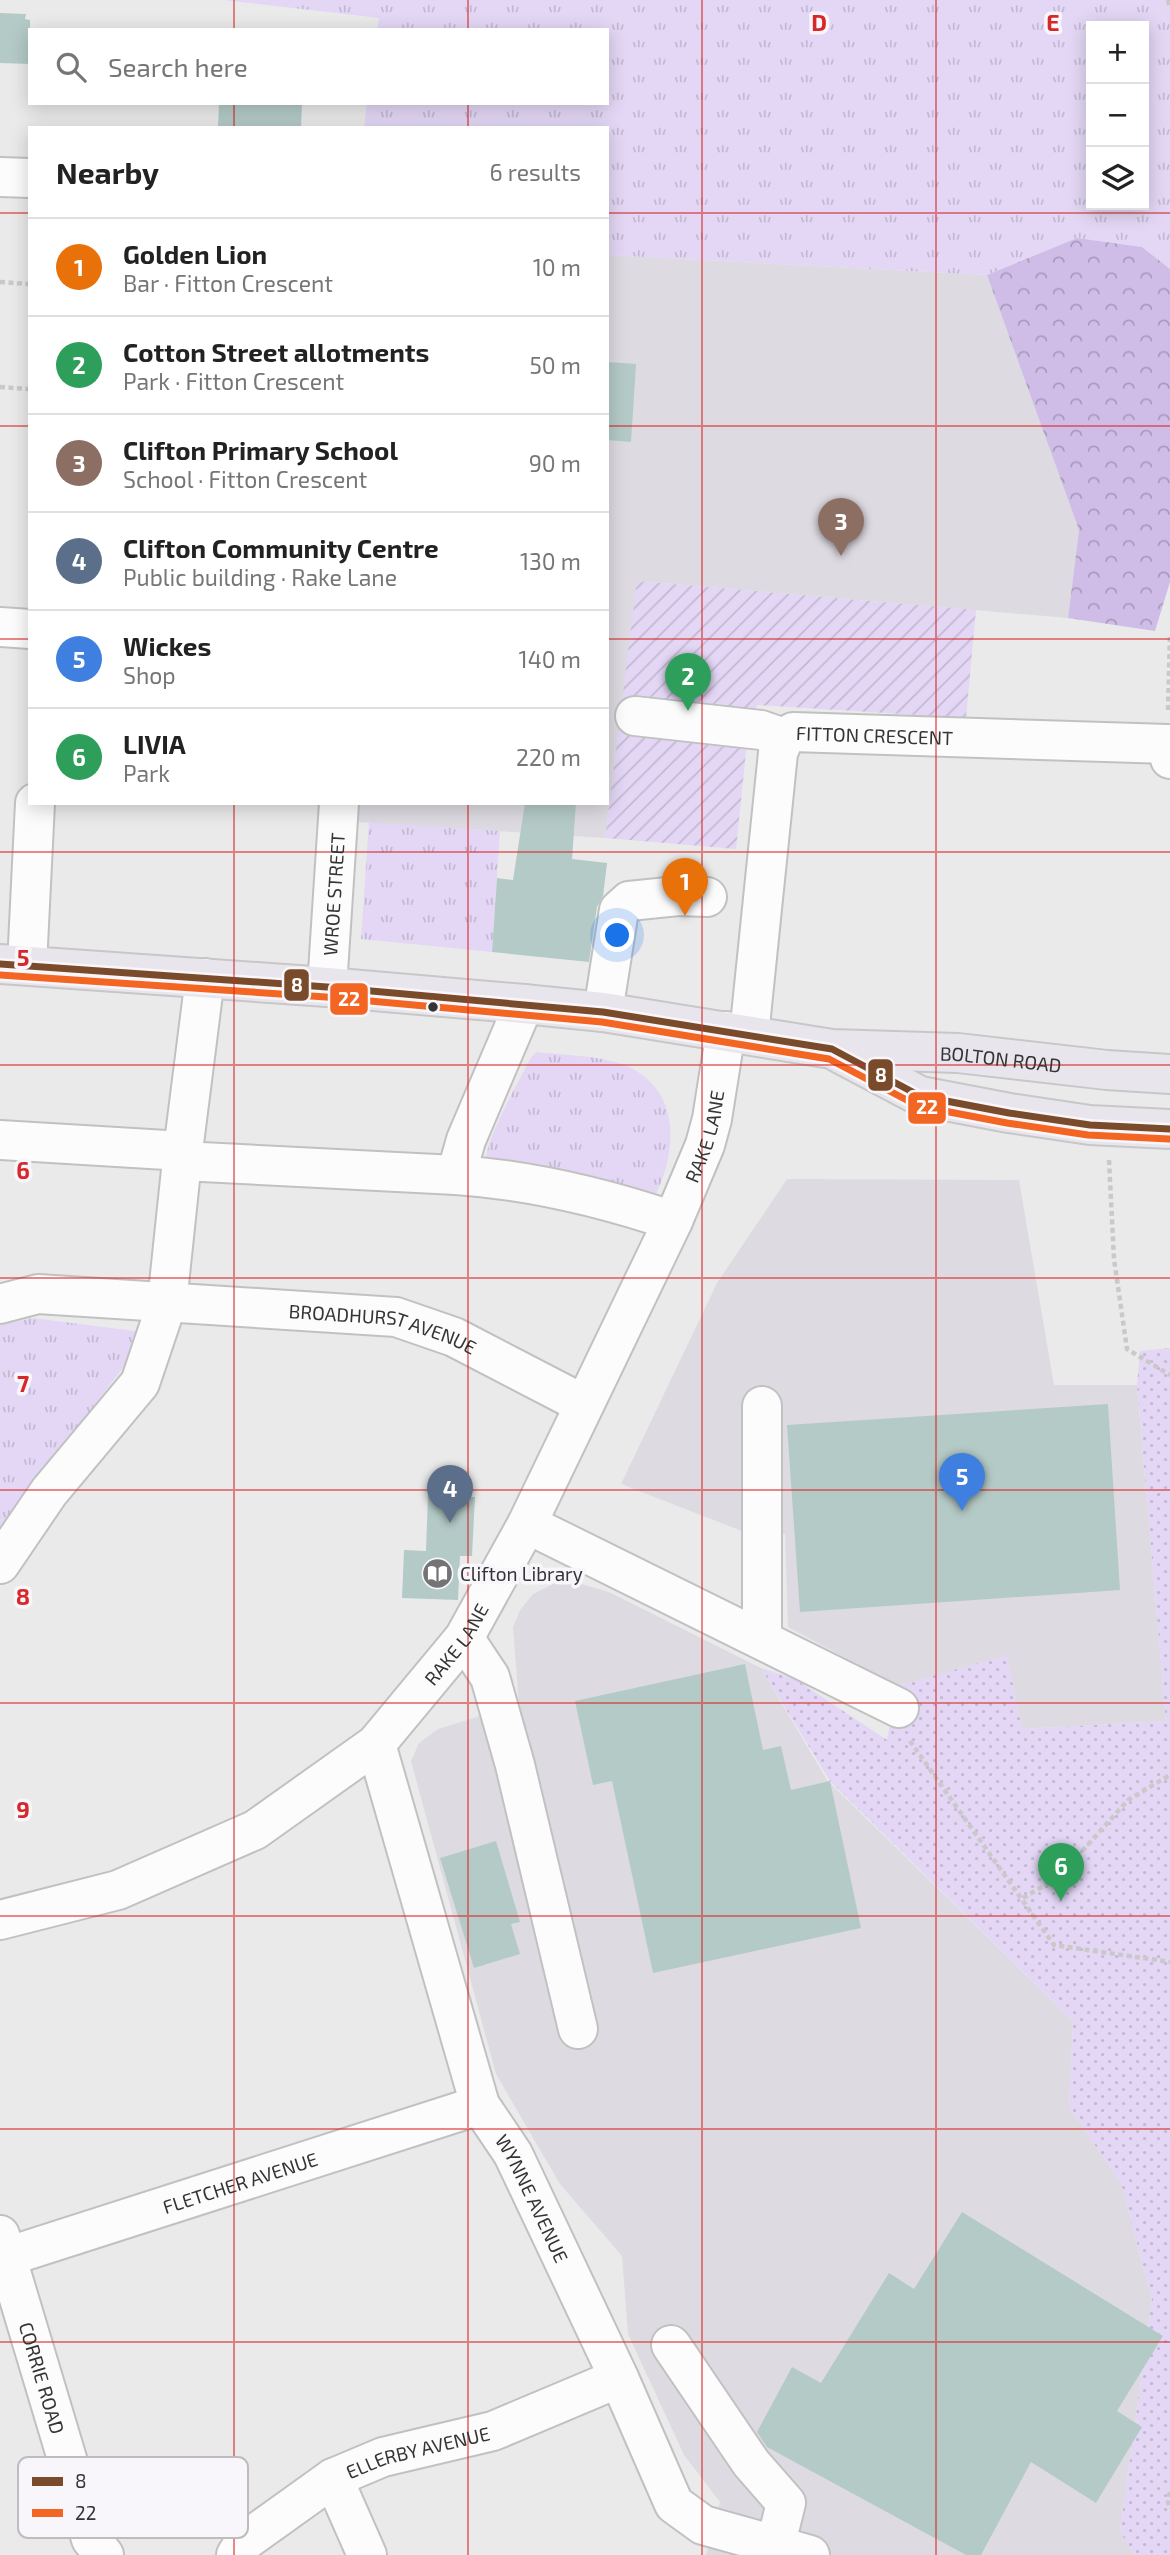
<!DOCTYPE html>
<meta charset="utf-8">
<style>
body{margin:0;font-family:"Exo 2",sans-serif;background:#f6f6f6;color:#222}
.controls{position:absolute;right:21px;top:21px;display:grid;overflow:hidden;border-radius:0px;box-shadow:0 4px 18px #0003}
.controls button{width:63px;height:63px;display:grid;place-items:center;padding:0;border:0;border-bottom:2px solid #e0e0e0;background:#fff;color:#222;font:35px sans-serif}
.you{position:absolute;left:618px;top:936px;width:24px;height:24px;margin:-18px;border:5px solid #fff;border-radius:50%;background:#1a73e8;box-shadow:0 0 0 10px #1a73e833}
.badge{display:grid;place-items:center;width:46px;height:46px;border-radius:50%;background:#ea580c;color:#fff;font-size:23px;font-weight:700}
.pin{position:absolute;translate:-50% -58px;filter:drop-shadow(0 2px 4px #0008)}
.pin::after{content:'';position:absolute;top:37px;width:24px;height:21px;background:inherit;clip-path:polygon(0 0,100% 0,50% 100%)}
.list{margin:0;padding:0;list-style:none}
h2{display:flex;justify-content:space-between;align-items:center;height:91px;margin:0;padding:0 28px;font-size:30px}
h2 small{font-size:23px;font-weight:400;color:#767676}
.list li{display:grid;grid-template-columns:46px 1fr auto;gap:21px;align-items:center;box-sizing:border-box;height:98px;padding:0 28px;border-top:2px solid #e0e0e0}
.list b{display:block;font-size:26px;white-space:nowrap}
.list p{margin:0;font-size:23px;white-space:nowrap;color:#767676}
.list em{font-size:23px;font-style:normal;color:#767676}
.icon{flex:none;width:38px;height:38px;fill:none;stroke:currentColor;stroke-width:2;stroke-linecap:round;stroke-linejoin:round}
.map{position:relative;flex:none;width:1170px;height:2555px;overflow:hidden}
.search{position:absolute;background:#fff;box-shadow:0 4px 18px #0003;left:28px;top:28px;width:581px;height:77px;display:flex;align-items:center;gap:18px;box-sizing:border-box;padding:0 24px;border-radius:0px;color:#767676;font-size:26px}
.panel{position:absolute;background:#fff;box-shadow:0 4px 18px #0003;left:28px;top:126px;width:581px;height:679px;border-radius:0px}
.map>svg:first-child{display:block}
</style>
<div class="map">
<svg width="1170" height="2555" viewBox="0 0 1170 2555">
<defs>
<pattern id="grass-tufts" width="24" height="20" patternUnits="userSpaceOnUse" patternTransform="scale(1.75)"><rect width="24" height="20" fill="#e3d7f5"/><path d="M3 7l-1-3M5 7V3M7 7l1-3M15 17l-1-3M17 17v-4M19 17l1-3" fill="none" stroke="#c3b9d3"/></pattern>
<pattern id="forest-crowns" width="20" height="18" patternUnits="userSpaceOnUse" patternTransform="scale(1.75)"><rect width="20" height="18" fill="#cfbde7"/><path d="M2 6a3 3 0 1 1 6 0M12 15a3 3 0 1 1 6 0" fill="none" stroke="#a99abc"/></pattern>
<pattern id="park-dots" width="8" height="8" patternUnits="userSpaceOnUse" patternTransform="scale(1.75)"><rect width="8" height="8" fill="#e3d7f5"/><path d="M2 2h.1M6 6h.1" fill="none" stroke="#c3b9d3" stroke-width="1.8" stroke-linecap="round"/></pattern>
<pattern id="garden-furrows" width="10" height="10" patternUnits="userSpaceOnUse" patternTransform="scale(1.75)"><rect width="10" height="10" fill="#e3d7f5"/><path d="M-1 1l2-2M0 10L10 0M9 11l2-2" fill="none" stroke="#c3b9d3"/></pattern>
</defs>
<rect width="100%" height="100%" fill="#eaeaeb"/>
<g fill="#dddbe1">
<polygon points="607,255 987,275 1079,530 1068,618 638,581 605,838 357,822 359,803 607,803"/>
<polygon points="787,1179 1019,1180 1054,1385 1137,1385 1166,1721 1022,1729 1007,1656 897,1686 788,1627 785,1534 747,1533 621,1484 717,1283"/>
<polygon points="578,1583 609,1592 761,1668 827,1780 1073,2021 1069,2107 1121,2183 1152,2299 1120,2531 1134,2555 706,2555 720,2502 684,2455 628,2334 622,2256 560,2184 496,2074 411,1761 419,1743 438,1729 519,1704 513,1627 520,1610 533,1594 553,1584"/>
</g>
<g fill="url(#grass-tufts)" fill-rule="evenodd">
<path d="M224,0H1170V269L1142,247L1077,238L987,275L607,255V128H364L367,103H607V30H377L379,18ZM1091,26H1144V205H1091Z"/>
<polygon points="369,822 500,831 492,952 361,939"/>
<path d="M536,1052C560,1055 587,1055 611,1061C680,1078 681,1145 654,1198L486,1164C482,1145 520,1079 530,1059Z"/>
<polygon points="33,1318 150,1333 37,1479 0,1539 0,1325"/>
</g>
<polygon fill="url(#forest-crowns)" points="1077,238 1142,247 1170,269 1170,582 1155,631 1068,618 1079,530 987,275"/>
<polygon fill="url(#park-dots)" points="1170,1348 1170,2555 1134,2555 1120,2531 1152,2299 1121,2183 1069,2107 1073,2021 830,1781 761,1668 795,1679 887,1740 897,1686 1007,1655 1022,1729 1166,1721 1137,1385 1140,1351"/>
<polygon fill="url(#garden-furrows)" points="637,581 976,610 966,718 757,705 748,733 736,849 605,838"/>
<g fill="#b4cac6">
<polygon points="0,13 26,14 25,19 30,20 30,64 0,63"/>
<polygon points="219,103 302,103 301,128 218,128"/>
<polygon points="607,362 636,364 631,442 607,440"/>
<polygon points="525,803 576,803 572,859 607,863 603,896 597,907 589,962 492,952 497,878 513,880"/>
<polygon points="1108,1404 1120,1590 800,1612 787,1425"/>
<polygon points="428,1495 475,1497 472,1556 460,1556 458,1600 402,1598 404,1550 426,1551"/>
<polygon points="745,1664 763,1750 781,1746 791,1790 830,1781 861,1928 653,1973 612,1781 593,1785 575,1701"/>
<polygon points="496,1841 520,1922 511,1924 520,1954 474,1968 440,1858"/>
<polygon points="962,2212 1163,2336 1117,2411 1142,2427 1096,2503 1031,2462 981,2555 966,2555 767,2447 757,2432 792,2367 821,2383 889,2273 914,2289"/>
</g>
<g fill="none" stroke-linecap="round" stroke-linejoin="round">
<defs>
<g id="minor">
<polyline points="0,177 30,178"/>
<polyline points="0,627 30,629"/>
<polyline points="635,716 761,730 784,738"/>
<polyline points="27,965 35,803"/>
<path id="s1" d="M327,987L339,803"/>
<polyline points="603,1012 619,910 629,901 678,896 707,897"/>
<path id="s2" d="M749,1035L778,753L784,738L793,732L1168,744L1170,759"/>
<polyline points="0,1140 183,1151"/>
<polyline points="182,1161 456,1175 466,1140 524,1004"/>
<path d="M456,1175C531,1180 602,1197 673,1221"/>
<path id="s3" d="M0,1304L38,1294L396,1317L454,1337L583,1404"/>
<polyline points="527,1524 899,1708"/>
<polyline points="0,1564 49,1492 140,1383 167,1303 183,1151 205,978"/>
<polyline points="464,1638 490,1677 515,1765 578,2029"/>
<polyline points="762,1639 762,1406"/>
<path id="s4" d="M376,1744L480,2105L513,2154L619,2378L674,2504L703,2525L810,2555"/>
<path id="s5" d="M0,1920L118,1890L255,1830L376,1744L464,1638L527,1524L673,1221L705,1145L712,1119L726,1031"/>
<path id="s6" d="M0,2235L91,2539L104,2555"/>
<path id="s7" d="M0,2259L480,2105"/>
<polyline points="671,2345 751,2463 786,2503 773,2555"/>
<polyline points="333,2478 367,2555"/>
<path id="s8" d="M236,2555L245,2541L333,2478L383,2457L493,2431L619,2378"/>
</g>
<g id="major">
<path id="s9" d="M0,964L327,987L524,1004L603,1012L832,1049L958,1053L1107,1070L1170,1074"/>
<polyline points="839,1053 920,1096 1009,1113 1090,1125 1170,1129"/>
</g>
</defs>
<use href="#minor" stroke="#c1c1c2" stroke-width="42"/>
<use href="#major" stroke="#c8c7c8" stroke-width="42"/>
<g stroke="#cac9ca" stroke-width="4.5" stroke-dasharray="5 3.5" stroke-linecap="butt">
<polyline points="1168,0 1170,8"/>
<polyline points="0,282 30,284"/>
<polyline points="0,387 30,389"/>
<polyline points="1168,710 1170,634"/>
<polyline points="1109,1160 1114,1259 1127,1349 1170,1375"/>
<polyline points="910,1741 1054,1945 1170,1962"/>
<polyline points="1023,1898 1059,1877 1128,1800 1170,1775"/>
<polyline points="1170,2492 1168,2502 1170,2508"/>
</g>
<use href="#minor" stroke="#fcfcfc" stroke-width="38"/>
<use href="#major" stroke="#e8e5ed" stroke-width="38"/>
<defs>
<polyline id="bus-1" points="0,964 327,987 603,1012 832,1049 920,1096 1009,1113 1090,1125 1170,1129"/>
<polyline id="bus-2" points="0,975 326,997 602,1022 829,1059 918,1106 1007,1123 1088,1135 1169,1139"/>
</defs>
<use href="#bus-1" stroke="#f8f6fa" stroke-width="12"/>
<use href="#bus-2" stroke="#f8f6fa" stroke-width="12"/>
<use href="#bus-1" stroke="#7a4b2a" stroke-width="7"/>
<use href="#bus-2" stroke="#f26522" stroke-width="7"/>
</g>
<path fill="none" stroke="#d62828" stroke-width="2" stroke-opacity="0.55" d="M234,0V30M468,0V30M702,0V2555M936,0V2555M234,103V128M468,103V128M0,213H30M607,213H1170M0,426H30M607,426H1170M0,639H30M607,639H1170M234,803V2555M468,803V2555M0,852H1170M0,1065H1170M0,1278H1170M0,1490H1170M0,1703H1170M0,1916H1170M0,2129H1170M0,2342H1170"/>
<defs>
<symbol id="library-disc" viewBox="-11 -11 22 22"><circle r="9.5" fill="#747475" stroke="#f8f6fa"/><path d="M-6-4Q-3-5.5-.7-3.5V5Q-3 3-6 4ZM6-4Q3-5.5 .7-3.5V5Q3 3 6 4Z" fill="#fff"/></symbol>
</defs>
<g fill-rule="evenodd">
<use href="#library-disc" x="420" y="1556" width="35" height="35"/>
</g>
<circle fill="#353435" stroke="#f8f6fa" stroke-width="2.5" cx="433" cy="1007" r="6"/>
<g text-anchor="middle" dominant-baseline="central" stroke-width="7" stroke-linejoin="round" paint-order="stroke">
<g font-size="19" fill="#353435" stroke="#f8f6fa">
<text stroke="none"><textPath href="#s2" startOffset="392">FITTON CRESCENT</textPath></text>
<text stroke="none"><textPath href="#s1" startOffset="93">WROE STREET</textPath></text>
<text stroke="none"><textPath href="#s9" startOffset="1006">BOLTON ROAD</textPath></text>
<text stroke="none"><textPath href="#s5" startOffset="1115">RAKE LANE</textPath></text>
<text stroke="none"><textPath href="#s3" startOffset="387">BROADHURST AVENUE</textPath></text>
<text stroke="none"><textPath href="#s5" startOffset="548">RAKE LANE</textPath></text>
<text stroke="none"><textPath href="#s7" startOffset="252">FLETCHER AVENUE</textPath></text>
<text stroke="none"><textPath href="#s4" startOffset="483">WYNNE AVENUE</textPath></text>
<text stroke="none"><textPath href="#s6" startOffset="149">CORRIE ROAD</textPath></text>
<text stroke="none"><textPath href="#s8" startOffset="214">ELLERBY AVENUE</textPath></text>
</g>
<g font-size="19" fill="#353435" stroke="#f8f6fa" text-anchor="start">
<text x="460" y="1573">Clifton Library</text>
</g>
</g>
<rect x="18" y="2457" width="230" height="81" rx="10" fill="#f8f6fa" stroke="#bebcbf" stroke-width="2"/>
<rect x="32" y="2477" width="31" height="9" fill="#7a4b2a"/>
<rect x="32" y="2509" width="31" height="8" fill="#f26522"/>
<g font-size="19" fill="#353435">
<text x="75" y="2488">8</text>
<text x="75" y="2520">22</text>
</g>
<g font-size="23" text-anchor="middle" font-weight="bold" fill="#d62828" stroke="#f8f6fa" stroke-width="7" stroke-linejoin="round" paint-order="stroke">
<text x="819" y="31">D</text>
<text x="1053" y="31">E</text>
<text x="23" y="966">5</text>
<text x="23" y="1179">6</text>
<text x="23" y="1392">7</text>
<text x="23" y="1605">8</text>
<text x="23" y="1818">9</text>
</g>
<g stroke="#f8f6fa" stroke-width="2.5">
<rect x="283" y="968" width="27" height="34" rx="7" fill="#7a4b2a"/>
<rect x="329" y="982" width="40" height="34" rx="7" fill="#f26522"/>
<rect x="867" y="1058" width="27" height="34" rx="7" fill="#7a4b2a"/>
<rect x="907" y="1091" width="40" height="34" rx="7" fill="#f26522"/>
</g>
<g font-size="19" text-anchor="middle" font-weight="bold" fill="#fff">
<text x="297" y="992">8</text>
<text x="349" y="1006">22</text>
<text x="881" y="1082">8</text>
<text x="927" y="1114">22</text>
</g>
</svg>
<div class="controls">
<button>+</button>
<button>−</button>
<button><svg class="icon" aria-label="layers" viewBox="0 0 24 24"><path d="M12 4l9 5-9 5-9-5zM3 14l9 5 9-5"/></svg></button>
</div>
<div class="you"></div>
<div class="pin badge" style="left:685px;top:916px;background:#e8710a">1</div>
<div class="pin badge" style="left:688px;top:711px;background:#2e9e5b">2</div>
<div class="pin badge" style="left:841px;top:556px;background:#8d6e63">3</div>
<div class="pin badge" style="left:450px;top:1523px;background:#5c6f8a">4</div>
<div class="pin badge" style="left:962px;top:1511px;background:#3f7fe0">5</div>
<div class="pin badge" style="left:1061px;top:1901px;background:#2e9e5b">6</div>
<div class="search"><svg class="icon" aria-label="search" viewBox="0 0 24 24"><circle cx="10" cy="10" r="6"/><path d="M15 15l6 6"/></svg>Search here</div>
<section class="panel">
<h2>Nearby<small>6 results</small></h2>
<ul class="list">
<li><span class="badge" style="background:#e8710a">1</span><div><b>Golden Lion</b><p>Bar · Fitton Crescent</p></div><em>10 m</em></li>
<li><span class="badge" style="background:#2e9e5b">2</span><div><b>Cotton Street allotments</b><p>Park · Fitton Crescent</p></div><em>50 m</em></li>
<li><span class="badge" style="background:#8d6e63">3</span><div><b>Clifton Primary School</b><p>School · Fitton Crescent</p></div><em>90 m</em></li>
<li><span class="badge" style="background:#5c6f8a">4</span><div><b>Clifton Community Centre</b><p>Public building · Rake Lane</p></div><em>130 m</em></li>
<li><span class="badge" style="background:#3f7fe0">5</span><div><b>Wickes</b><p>Shop</p></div><em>140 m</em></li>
<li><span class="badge" style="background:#2e9e5b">6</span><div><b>LIVIA</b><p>Park</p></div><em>220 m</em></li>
</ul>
</section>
</div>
